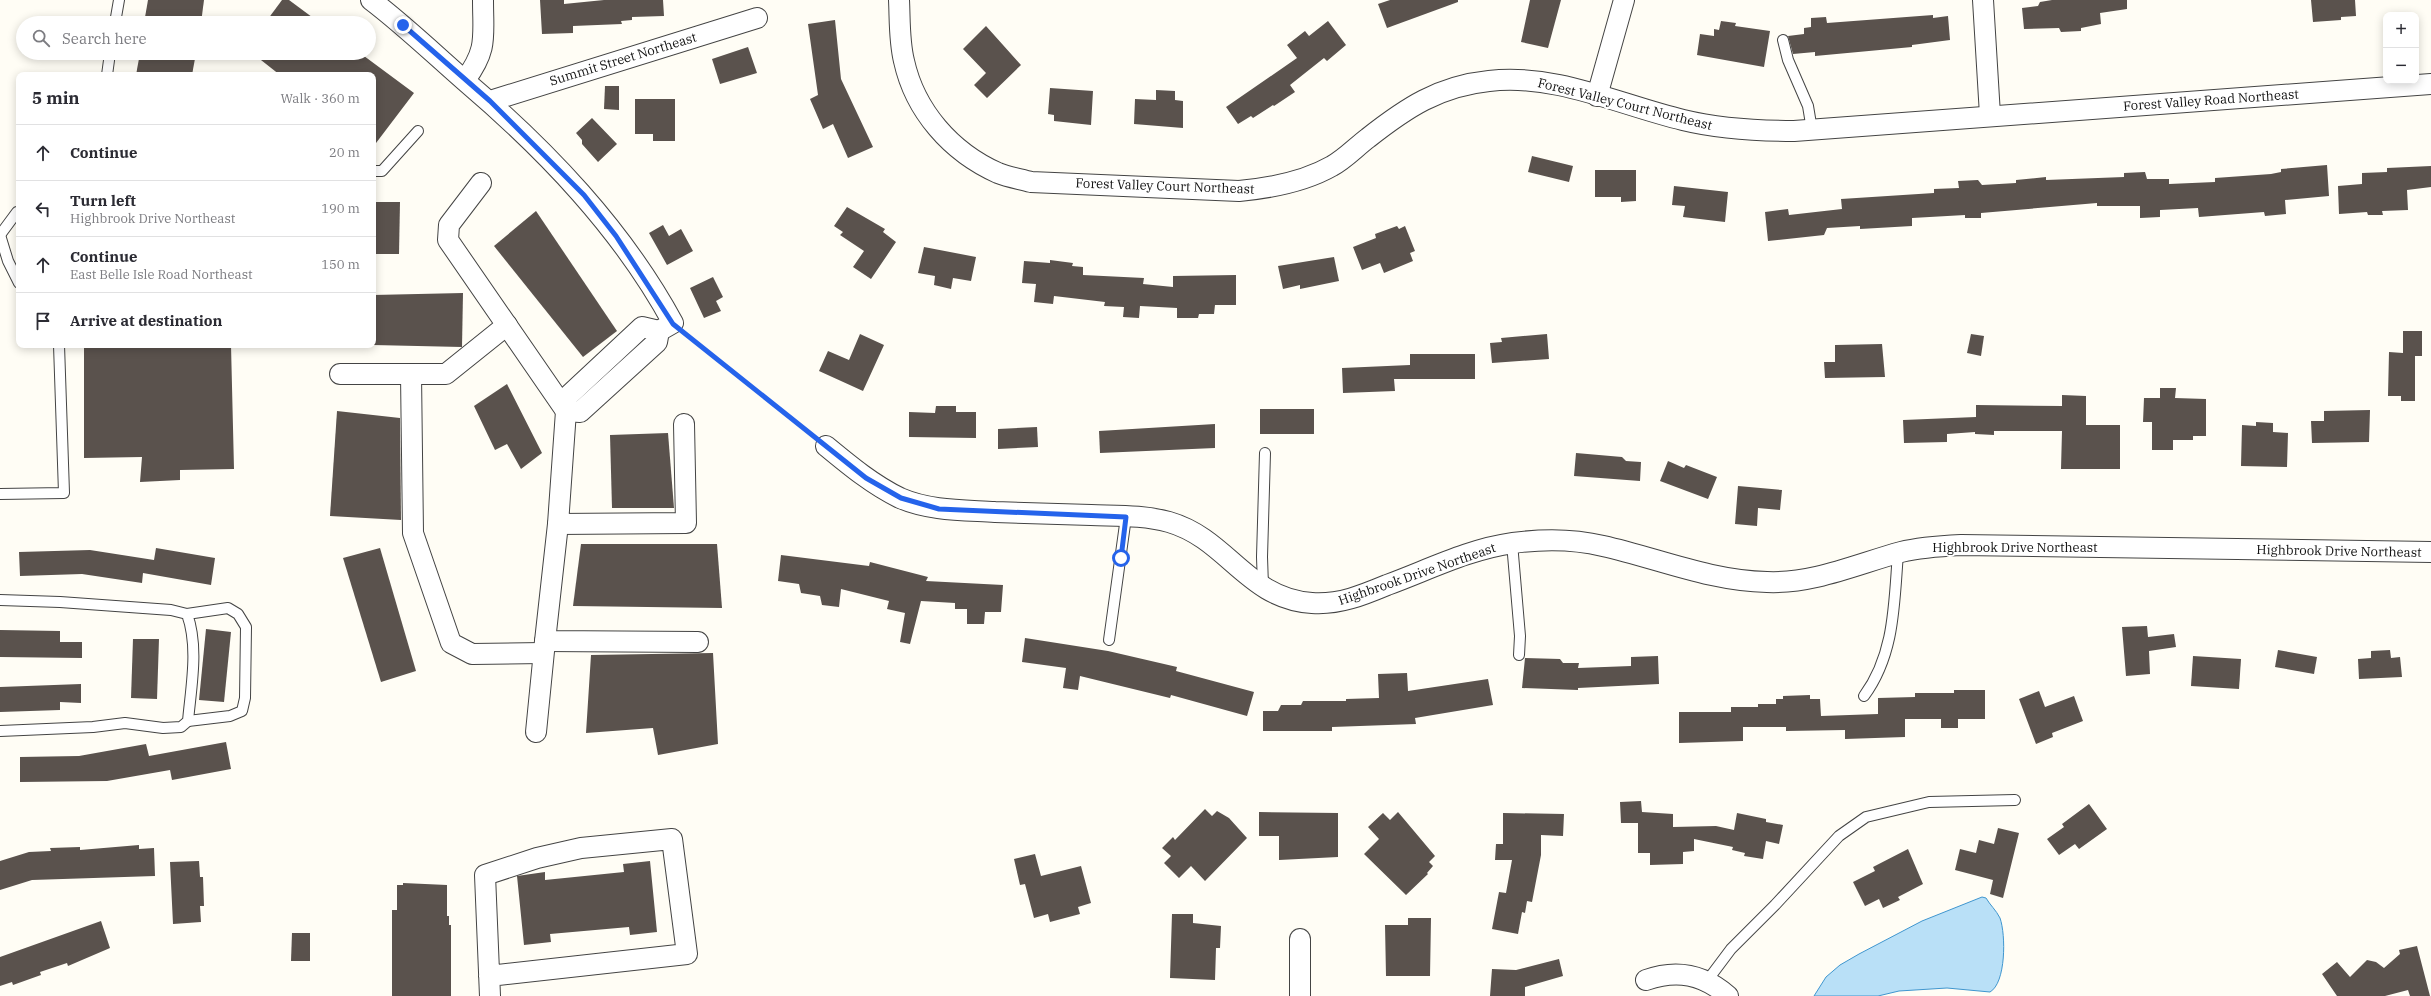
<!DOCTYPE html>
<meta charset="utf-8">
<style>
body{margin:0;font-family:"IBM Plex Serif",serif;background:#f2f2f3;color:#2b2b33}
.controls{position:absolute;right:12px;top:12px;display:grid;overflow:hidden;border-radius:8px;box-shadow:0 2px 10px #0003}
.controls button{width:36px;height:36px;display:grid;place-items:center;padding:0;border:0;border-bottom:1px solid #e1e1e2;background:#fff;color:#2b2b33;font:20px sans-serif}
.stop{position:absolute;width:12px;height:12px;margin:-9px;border:3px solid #2563eb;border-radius:50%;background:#fff}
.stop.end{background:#2563eb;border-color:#fff;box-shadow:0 1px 4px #0008}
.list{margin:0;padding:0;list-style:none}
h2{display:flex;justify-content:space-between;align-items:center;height:52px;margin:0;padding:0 16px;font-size:17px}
h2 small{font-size:13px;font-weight:400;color:#7c7c81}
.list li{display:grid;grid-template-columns:26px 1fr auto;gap:12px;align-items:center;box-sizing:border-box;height:56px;padding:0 16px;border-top:1px solid #e1e1e2}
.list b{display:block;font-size:15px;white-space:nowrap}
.list p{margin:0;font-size:13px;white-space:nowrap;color:#7c7c81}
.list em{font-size:13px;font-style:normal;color:#7c7c81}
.icon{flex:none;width:22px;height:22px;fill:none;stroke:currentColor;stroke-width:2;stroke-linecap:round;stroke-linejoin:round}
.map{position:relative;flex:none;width:2431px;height:996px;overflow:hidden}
.search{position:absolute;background:#fff;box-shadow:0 2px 10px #0003;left:16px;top:16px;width:360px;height:44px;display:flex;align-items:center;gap:10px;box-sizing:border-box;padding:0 14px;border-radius:22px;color:#7c7c81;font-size:15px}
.panel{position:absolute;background:#fff;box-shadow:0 2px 10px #0003;left:16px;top:72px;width:360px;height:276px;border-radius:8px}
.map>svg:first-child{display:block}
</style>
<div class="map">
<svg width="2431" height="996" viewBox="0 0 2431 996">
<rect width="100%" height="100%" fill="#fffdf5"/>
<path fill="#b9e0f7" stroke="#3f96cf" d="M1982,897L1986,898C1990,905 1996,910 2000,918C2006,935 2006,983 1990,992L1947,988L1899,991L1878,996H1814L1826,977L1840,965L1859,954L1922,921Z"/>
<g fill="#5a524d">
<polygon points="148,0 204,0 201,23 144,23"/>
<polygon points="282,0 289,0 320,23 265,23"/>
<polygon points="540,0 564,0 564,4 604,0 663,0 664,16 632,17 632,20 621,21 622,24 573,26 573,33 542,34"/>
<polygon points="1390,0 1458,0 1458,2 1387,28 1378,4"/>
<polygon points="1530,0 1561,0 1548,48 1521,42"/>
<polygon points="2052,0 2127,0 2127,9 2100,13 2101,24 2081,28 2081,31 2061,32 2059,28 2024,29 2022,8 2038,6 2040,2"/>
<polygon points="2311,0 2355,0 2356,16 2341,17 2341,20 2313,22"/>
<polygon points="1933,15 1933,18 1948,16 1950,40 1912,45 1912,47 1815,56 1815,52 1793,54 1788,36 1804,34 1804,28 1811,27 1811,18 1826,17 1827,23"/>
<polygon points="835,20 841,79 873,147 848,158 833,124 823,129 810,99 818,95 808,24"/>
<polygon points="1328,21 1346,45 1327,61 1324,58 1290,85 1295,92 1274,106 1273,105 1253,118 1251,116 1238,124 1226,107 1297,58 1287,45 1305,31 1309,36"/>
<polygon points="1721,21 1736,23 1735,26 1770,31 1764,67 1697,55 1700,34 1714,36 1714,29 1719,30"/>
<polygon points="986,26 1021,65 987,98 974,85 986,73 963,49"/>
<polygon points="748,47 757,73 720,84 712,59"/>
<polygon points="140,53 196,53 192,75 136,75"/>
<polygon points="252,53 360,53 414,93 373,147 373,75 280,75"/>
<polygon points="605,86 619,86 619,110 604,109"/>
<polygon points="1050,88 1093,91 1091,125 1054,121 1054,115 1048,114"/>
<polygon points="1156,90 1175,91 1175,100 1183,101 1183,128 1134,124 1135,99 1156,100"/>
<polygon points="635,99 675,99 675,141 653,141 653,134 635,134"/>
<polygon points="592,118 617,144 598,162 582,144 582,140 576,133"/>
<polygon points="1532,156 1573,166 1569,182 1528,172"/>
<polygon points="2327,165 2329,196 2285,200 2286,214 2265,216 2264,212 2199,217 2198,208 2160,210 2160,217 2140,218 2140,206 2097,206 2097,203 1981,213 1981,218 1965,218 1965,215 1912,218 1912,226 1860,229 1860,226 1827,228 1824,235 1768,241 1765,212 1788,209 1789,215 1842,209 1841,199 1934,193 1934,189 1959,188 1958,181 1978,180 1982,185 2016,183 2016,180 2046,177 2046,180 2124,177 2124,173 2145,172 2147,179 2169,179 2169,184 2215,182 2215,178 2271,174 2281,172 2281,169"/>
<polygon points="2431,166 2431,187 2407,190 2408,210 2382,211 2383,215 2368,215 2367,212 2339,214 2338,186 2362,184 2362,173 2387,172 2387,168"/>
<polygon points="1595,170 1636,170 1636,201 1621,202 1621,197 1595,197"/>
<polygon points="1674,186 1728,192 1725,222 1683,217 1685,206 1672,205"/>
<polygon points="373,202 400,202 399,254 373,254"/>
<polygon points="847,207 885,229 883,232 896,242 871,279 853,267 864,251 840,235 843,232 834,226"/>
<polygon points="536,211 617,331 583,357 494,246"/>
<polygon points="663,225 669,236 681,229 693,251 667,265 649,233"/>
<polygon points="1397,226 1399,229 1405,226 1415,251 1410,253 1413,261 1384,273 1380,263 1362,270 1353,247 1376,238 1375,234"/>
<polygon points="924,247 976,257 971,281 953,278 951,289 934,285 935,276 918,273"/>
<polygon points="1334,257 1339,281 1300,289 1300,285 1283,289 1278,266"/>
<polygon points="1050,260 1073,263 1072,266 1083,267 1083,275 1144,278 1143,284 1173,287 1173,276 1236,275 1236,305 1215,305 1214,314 1199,314 1198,318 1177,318 1177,308 1140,306 1139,318 1123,317 1124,307 1104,306 1105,302 1054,296 1053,304 1034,302 1036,284 1022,283 1024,261 1050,263"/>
<polygon points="713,277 723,297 716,301 721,311 704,318 690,288"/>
<polygon points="463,293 462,347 373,345 373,295"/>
<polygon points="2403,331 2422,331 2422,356 2415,356 2415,401 2401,401 2401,396 2388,396 2389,352 2403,353"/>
<polygon points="860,334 884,345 863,391 819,371 828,351 849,360"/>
<polygon points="1547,334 1549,359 1492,363 1490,343 1502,342 1501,338"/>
<polygon points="1971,334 1984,336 1981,356 1967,353"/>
<polygon points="1882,344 1885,377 1825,378 1824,362 1835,362 1835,345"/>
<polygon points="84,345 231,345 234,469 180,470 180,480 140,482 142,457 84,458"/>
<polygon points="1410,354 1475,354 1475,379 1394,379 1395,391 1343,393 1342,368 1410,365"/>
<polygon points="507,384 542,453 521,469 507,444 495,450 474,406"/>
<polygon points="2160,388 2176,388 2175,398 2206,399 2206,436 2193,436 2193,440 2173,440 2173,450 2152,450 2152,422 2143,422 2144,398 2160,398"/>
<polygon points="2062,395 2086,396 2086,425 2120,425 2120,469 2061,469 2062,431 1994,431 1994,435 1975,434 1975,432 1947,434 1947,442 1904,443 1903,420 1976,417 1976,405 2062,406"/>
<polygon points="936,406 956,406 956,412 976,412 976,438 909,437 909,412 935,413"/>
<rect x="1260" y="409" width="54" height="25"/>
<polygon points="2370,410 2369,442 2312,443 2311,421 2324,421 2324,411"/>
<polygon points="337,411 400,418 401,520 330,516"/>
<polygon points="2256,422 2273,423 2273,432 2288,433 2287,467 2241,466 2242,425 2256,426"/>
<polygon points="1215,424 1215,448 1100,453 1099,431"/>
<polygon points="1037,427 1038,447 998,449 998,429"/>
<polygon points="668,433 674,508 612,508 610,435"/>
<polygon points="1576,453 1622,457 1626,461 1641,462 1640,481 1574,476"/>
<polygon points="1668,461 1684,468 1686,465 1717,477 1708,499 1660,481"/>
<polygon points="1738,486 1782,490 1780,510 1758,508 1757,526 1735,524"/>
<polygon points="581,544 717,544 722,608 573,606"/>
<polygon points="156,548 215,558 211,585 143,573 142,583 82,574 20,576 19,552 90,550 154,560"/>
<polygon points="380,548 416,671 381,682 343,558"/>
<polygon points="781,555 869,566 870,562 928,577 926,581 1003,585 1001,612 985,612 984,624 967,624 967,609 955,609 955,603 921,601 910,644 900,642 905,613 887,609 889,601 841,589 839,607 822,605 820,596 801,593 799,584 778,581"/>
<polygon points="2147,626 2148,637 2174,634 2176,647 2149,651 2150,674 2126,676 2122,627"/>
<polygon points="206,629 231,632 224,702 199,700"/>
<polygon points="0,630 60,631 60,642 82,642 82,658 0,657"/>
<polygon points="1025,638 1108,651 1177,667 1176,671 1254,692 1247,716 1171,695 1170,698 1080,676 1078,690 1063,688 1066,668 1022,662"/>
<polygon points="133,639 159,639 157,699 131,698"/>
<polygon points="2278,650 2317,657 2314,674 2275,667"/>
<polygon points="2390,650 2391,658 2400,657 2402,677 2359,679 2358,659 2371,658 2371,651"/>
<polygon points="713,653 718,744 658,755 653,728 586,733 591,655"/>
<polygon points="1658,656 1659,684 1578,688 1578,690 1522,688 1525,658 1560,659 1563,663 1579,663 1578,668 1631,666 1631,657"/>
<polygon points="2193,656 2241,659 2239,689 2191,686"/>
<polygon points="1407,673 1408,691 1488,679 1493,705 1415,718 1416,724 1332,727 1332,731 1263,731 1263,711 1278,711 1281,705 1301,705 1303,701 1346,701 1346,699 1379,698 1378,674"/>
<polygon points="81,684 81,703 60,702 60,710 0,712 0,687"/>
<polygon points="1954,690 1985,690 1985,719 1958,719 1958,728 1941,728 1941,719 1905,719 1905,737 1845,739 1845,730 1786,731 1786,727 1743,727 1743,741 1679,743 1679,712 1731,712 1731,707 1758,707 1758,704 1776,704 1776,699 1783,699 1783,696 1810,695 1810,699 1820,699 1821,716 1878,714 1878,698 1915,697 1915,693 1954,693"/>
<polygon points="2039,691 2045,707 2074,696 2083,721 2052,733 2053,737 2036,744 2019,699"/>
<polygon points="226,742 231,769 172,780 170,770 107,781 20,782 20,757 79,756 146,744 149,756"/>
<polygon points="1641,801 1642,812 1673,814 1673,827 1716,826 1734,830 1737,813 1766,819 1766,822 1783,825 1779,844 1766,841 1763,859 1744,856 1745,853 1732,850 1733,847 1694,839 1694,851 1683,852 1683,864 1650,865 1650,853 1638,853 1638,823 1621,823 1620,802"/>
<polygon points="2089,804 2107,829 2079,849 2075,844 2059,855 2047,839 2064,827 2062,824"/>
<polygon points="1205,809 1212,816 1217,811 1229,818 1247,838 1205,881 1191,866 1179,878 1164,863 1171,856 1162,848 1173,837 1175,840"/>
<polygon points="1259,812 1338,813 1338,857 1279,860 1279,836 1259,836"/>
<polygon points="1398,812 1435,856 1429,862 1433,866 1427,873 1428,874 1406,895 1364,854 1379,839 1368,827 1383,813 1390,820"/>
<polygon points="1503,813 1564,814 1563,836 1541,835 1541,855 1532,902 1527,901 1525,913 1522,912 1518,934 1492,929 1499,892 1506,893 1512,860 1495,860 1496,844 1503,844"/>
<polygon points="1998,828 2019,833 2003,898 1990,894 1993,880 1955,870 1960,849 1976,853 1979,840 1994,844"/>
<polygon points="139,845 139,849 154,848 155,876 32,880 0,890 0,861 29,852 51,851 50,848 80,847 80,850"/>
<polygon points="1908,849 1923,884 1898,897 1900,900 1883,908 1879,899 1865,906 1853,882 1875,871 1873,867"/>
<polygon points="1035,854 1041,876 1081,866 1091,903 1078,907 1080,914 1050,922 1048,914 1034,918 1025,884 1020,885 1014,859"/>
<polygon points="199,861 200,877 203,877 204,906 200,906 201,922 173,924 170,862"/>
<polygon points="650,861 657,932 630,935 629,927 550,934 551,942 524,945 517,876 545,872 545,880 624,872 623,864"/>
<polygon points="403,883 447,885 447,916 449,916 449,925 451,925 451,996 392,996 392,910 397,910 397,885 403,885"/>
<polygon points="1172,914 1193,914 1193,923 1221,926 1220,948 1216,948 1215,980 1170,978"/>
<polygon points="1408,918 1431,918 1430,976 1386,976 1385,925 1408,925"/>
<polygon points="101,921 110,948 68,966 67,963 40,972 41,975 13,985 12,982 0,986 0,957"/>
<polygon points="292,933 310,933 310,961 291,961"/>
<polygon points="2417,946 2430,996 2410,996 2408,990 2385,996 2337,996 2322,974 2337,962 2350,977 2367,960 2376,962 2384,968 2400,954 2399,950"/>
<polygon points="1559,959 1563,976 1525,987 1525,996 1490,996 1492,969 1516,970"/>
</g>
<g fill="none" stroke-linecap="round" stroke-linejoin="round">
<defs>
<g id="service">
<polyline points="115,23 119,0"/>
<polyline points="1783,40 1788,60 1808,106 1812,130"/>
<polyline points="107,75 110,53"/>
<polyline points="373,171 382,171 418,131"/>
<polyline points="0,235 8,261 19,283"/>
<polyline points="0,235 17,212"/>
<polyline points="0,494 64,493 59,345"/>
<polyline points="1512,543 1520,636 1519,655"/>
<polyline points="1263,586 1262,557 1265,453"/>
<path d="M0,600L60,602L171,610L187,614C199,647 191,687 188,721L181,727L163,728L125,723L93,727L0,731"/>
<polyline points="187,614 228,608 238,614 246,627 245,698 242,711 230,716 188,721"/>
<polyline points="1109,640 1126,517"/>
<path d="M1864,696C1895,654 1894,603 1898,553"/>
<polyline points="1707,981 1731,949 1775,905 1839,836 1866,817 1929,802 2015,800"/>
</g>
<g id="minor">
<path d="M371,0C404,25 434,54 465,81C546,150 622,229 673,323L659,331L642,327L567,397L558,524L686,523L684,424"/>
<path d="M899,0C900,20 899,41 904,61C915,111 951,152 998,173C1008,177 1020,179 1031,182L1239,191C1271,188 1304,182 1332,166C1345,159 1356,147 1368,138C1406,108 1439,86 1489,81C1555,73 1620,105 1683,120C1720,129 1756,131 1794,131L2431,84"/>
<polyline points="1983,0 1990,115"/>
<path d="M465,80C488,49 483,37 483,0"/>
<polyline points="1597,96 1624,0"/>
<polyline points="490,101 757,18"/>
<polyline points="481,183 449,225 448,240 566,411"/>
<polyline points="340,374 446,374 507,325"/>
<polyline points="411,374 413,533 451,643 472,654 543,653"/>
<polyline points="566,411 580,412 657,342 659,331"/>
<path d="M826,446C849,465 873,485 900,498C930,511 963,510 995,512C1027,513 1059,514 1091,515C1116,516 1144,515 1169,522C1228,539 1247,599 1312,603C1339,605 1363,595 1387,585C1428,570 1469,549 1513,543C1542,539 1574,539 1603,546C1657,558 1710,581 1767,582C1813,584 1857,564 1901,552C1921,547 1941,546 1961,545L2431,552"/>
<polyline points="558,524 545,641 698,642"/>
<polyline points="536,732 545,641"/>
<polyline points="1300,939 1300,996"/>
<polyline points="489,976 687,954 672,839 581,848 537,858 485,875 490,996"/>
<path d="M1646,980C1677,969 1703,974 1728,996"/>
</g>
</defs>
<use href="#service" stroke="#444" stroke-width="12"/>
<use href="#minor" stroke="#444" stroke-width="22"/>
<polyline stroke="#333" stroke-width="2.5" stroke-dasharray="4 2" stroke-linecap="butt" points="687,335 811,434"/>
<use href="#service" stroke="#fff" stroke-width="10"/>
<use href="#minor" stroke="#fff" stroke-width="20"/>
</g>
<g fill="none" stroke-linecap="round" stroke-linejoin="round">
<polyline stroke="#2563eb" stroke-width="5" points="403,25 490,101 584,195 616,236 673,324 866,478 901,498 939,509 1126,517 1121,558"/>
</g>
<g text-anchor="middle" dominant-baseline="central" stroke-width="4" stroke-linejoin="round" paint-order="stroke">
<g font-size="13" fill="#111" stroke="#fff">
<text transform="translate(623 59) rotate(-17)">Summit Street Northeast</text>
<text transform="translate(2211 100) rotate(-4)">Forest Valley Road Northeast</text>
<text transform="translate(1625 104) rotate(14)">Forest Valley Court Northeast</text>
<text transform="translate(1165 186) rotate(2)">Forest Valley Court Northeast</text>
<text x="2015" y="547">Highbrook Drive Northeast</text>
<text transform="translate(2339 551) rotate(1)">Highbrook Drive Northeast</text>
<text transform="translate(1417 574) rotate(-19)">Highbrook Drive Northeast</text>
</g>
</g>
</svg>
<div class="controls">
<button>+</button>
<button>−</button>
</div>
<div class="stop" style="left:1121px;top:558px"></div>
<div class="stop end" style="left:403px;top:25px"></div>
<div class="search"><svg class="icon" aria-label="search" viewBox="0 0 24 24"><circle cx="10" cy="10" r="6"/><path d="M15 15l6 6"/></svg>Search here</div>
<section class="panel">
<h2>5 min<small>Walk · 360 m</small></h2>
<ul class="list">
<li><svg class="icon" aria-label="ahead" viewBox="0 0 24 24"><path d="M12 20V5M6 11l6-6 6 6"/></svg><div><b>Continue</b></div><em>20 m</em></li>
<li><svg class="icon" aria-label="left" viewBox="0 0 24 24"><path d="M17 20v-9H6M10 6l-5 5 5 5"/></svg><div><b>Turn left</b><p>Highbrook Drive Northeast</p></div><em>190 m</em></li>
<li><svg class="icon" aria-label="ahead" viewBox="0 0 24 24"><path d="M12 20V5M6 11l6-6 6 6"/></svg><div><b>Continue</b><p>East Belle Isle Road Northeast</p></div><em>150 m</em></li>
<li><svg class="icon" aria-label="arrive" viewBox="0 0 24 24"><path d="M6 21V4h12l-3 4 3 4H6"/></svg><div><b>Arrive at destination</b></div></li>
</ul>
</section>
</div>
